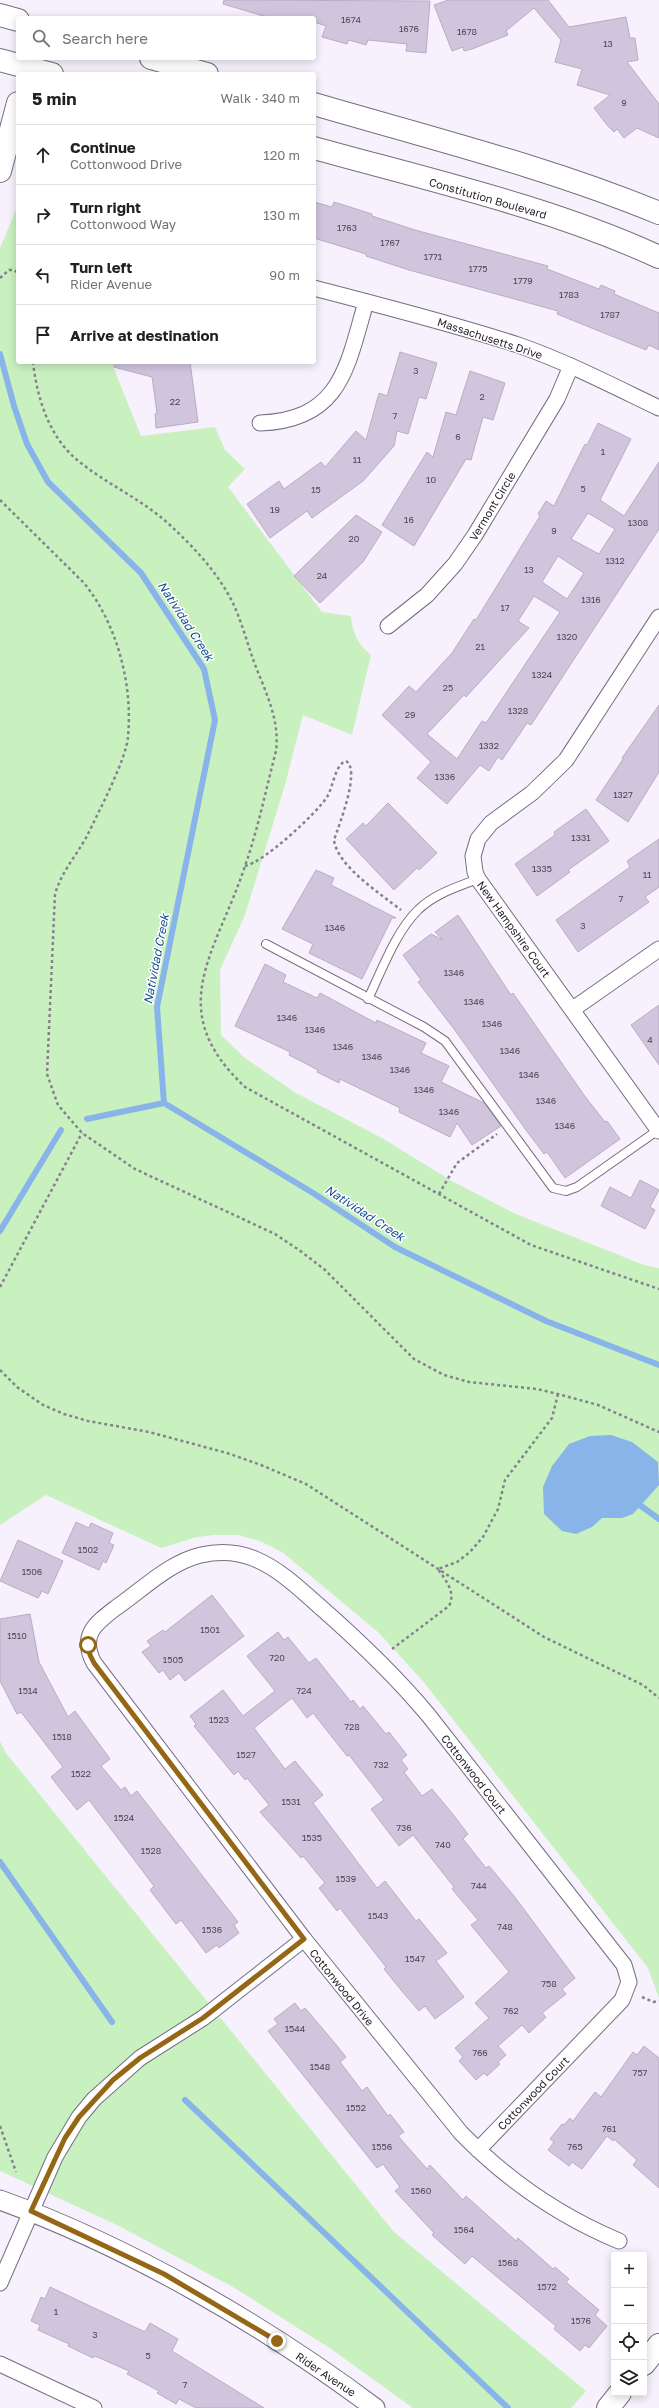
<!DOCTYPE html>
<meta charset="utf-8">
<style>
body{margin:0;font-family:"Golos Text",sans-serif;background:#f2f2f2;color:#202124}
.controls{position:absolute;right:12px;bottom:12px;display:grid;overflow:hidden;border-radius:4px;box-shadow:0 2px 10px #0003}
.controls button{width:36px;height:36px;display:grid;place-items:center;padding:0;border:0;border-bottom:1px solid #e0e0e0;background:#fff;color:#202124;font:20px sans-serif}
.stop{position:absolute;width:12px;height:12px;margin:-9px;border:3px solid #956615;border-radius:50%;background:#fff}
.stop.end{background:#956615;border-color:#fff;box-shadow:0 1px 4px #0008}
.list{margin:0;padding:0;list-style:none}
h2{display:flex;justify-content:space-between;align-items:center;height:52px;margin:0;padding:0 16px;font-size:17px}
h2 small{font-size:13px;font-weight:400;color:#757577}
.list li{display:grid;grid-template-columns:26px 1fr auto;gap:12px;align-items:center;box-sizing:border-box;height:60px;padding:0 16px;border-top:1px solid #e0e0e0}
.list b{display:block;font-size:15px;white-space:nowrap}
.list p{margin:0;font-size:13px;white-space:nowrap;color:#757577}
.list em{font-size:13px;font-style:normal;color:#757577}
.icon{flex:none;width:22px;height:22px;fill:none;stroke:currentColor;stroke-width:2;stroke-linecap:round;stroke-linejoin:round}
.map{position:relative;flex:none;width:659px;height:2408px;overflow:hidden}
.search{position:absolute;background:#fff;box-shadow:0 2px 10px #0003;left:16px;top:16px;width:300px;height:44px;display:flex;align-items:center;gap:10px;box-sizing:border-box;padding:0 14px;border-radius:4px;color:#757577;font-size:15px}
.panel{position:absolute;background:#fff;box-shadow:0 2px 10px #0003;left:16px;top:72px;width:300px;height:292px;border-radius:4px}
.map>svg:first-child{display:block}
</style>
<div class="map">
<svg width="659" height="2408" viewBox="0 0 659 2408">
<rect width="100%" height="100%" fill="#f6f1fc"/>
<g fill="#c9f1c0">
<path d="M18,205V362H117L114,369L141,436L215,427L225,450L245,469L228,487L322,612L351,616C352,632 358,645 371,655L352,735L303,715L285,785L245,915L220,970L221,1035L245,1058L296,1093L382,1138L452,1181L516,1214L644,1265L659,1268V1998L648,1968L422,1680L379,1633L282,1552L260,1541L238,1535H215L197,1537L161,1548L46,1495L0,1525V248Z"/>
<polygon points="0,1741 6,1753 394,2232 586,2391 571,2408 413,2408 331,2349 233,2287 119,2226 0,2171"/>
</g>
<polygon fill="#88b4e9" points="611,1435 632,1442 658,1462 659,1485 633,1514 622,1518 602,1518 592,1527 576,1534 562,1531 544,1514 543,1487 552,1466 569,1444 590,1436"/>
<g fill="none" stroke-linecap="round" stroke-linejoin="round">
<g stroke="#88b4e9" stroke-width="6">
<polyline points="0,354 14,406 27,444 48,482 141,573 204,669 215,720 157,1007 164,1103"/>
<polyline points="164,1103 313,1193 395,1247 546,1321 659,1365"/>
<polyline points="87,1119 164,1103"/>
<polyline points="0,1231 61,1130"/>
<polyline points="641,1506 659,1519"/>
<polyline points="0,1862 112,2022"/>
<polyline points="185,2100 508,2408"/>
</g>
</g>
<g fill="#d1c5dd" stroke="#b9adc5" fill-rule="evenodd">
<polygon points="224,0 430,1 426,53 406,51 407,44 368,40 366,45 349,40 347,44 322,37 326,26 314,22 314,18 270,18 223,4"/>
<polygon points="448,0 548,0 569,27 626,17 630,38 635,38 638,60 627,62 659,104 659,138 637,128 624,138 617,129 614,132 607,125 594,108 610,95 577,85 582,69 555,62 561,40 534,8 506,31 508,35 472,49 464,51 463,47 452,51 434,5"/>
<polygon points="314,202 332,207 334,202 372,214 372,216 415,230 548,266 547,269 599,289 601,285 615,291 614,294 659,313 659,350 649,345 646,350 557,314 558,311 409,270 366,256 366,254 314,238"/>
<polygon points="400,352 437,363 426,399 419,397 408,434 397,431 394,446 363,481 312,518 307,511 270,538 247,504 279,481 284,489 321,462 325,467 356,431 366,440 379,393 387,396"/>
<polygon points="115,362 190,362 198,422 156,428 155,414 157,413 152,377 114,367"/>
<polygon points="470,371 505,383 493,420 483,417 471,460 466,459 414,546 382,525 427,452 433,457 446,412 456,415"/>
<path d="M598,423L631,439L600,500L624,516L659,462V529L531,725L527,723L502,760L498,757L489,771L480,765L447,804L417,778L431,762L382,715L409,686L416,692L452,653L474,619L476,620L540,516L538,514L546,501L554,506L585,444L587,445ZM588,513L615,529L599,554L571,539ZM558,556L584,573L567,599L542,582ZM534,596L560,612L486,723L482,721L457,759L427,734L464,695L466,697L529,628L518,621Z"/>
<polygon points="356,515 382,532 363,562 320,603 294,576"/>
<polygon points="659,705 659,772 628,822 596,800 623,759 622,758"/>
<polygon points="388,803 437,853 419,870 417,868 394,890 346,839 363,823 366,826"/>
<polygon points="586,809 609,841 568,870 570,872 537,896 515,864 555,835 554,832"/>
<polygon points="659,839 659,887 645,897 649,902 578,952 556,920 630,867 627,861"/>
<polygon points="316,870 334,878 331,885 396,918 392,918 362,979 309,953 313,944 282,929"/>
<polygon points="458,915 511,995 513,993 584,1095 605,1122 607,1121 620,1139 565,1178 547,1152 544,1154 526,1130 454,1029 418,982 421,980 403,955 431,934 443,940 435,932"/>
<polygon points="265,964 286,975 283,982 317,998 320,993 376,1023 377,1020 426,1043 421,1053 449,1066 441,1082 484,1103 501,1126 472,1145 457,1123 450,1137 399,1112 400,1108 340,1079 339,1083 317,1072 318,1070 289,1055 290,1052 235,1026"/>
<polygon points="659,1005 659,1065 631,1025"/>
<polygon points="640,1180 659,1190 650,1207 655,1210 645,1229 601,1206 610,1187 631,1198"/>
<polygon points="76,1522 89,1528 91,1523 113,1533 109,1543 114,1545 106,1563 103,1561 99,1570 62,1553"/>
<polygon points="18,1540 63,1561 48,1594 42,1591 38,1598 0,1581"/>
<polygon points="212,1595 244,1636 185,1681 179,1673 170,1680 163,1670 159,1673 142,1652 151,1646 147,1641 163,1630 165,1632"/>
<polygon points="30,1614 39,1662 68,1717 75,1711 110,1759 101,1766 121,1790 125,1787 131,1796 137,1791 238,1922 234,1925 239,1933 219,1948 217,1945 206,1953 181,1920 176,1924 150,1890 154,1886 89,1800 77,1810 51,1777 63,1767 21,1712 17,1714 0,1681 0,1619"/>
<polygon points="278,1632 284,1640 288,1637 309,1663 316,1658 351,1702 353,1700 360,1709 363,1706 386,1734 389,1732 407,1755 401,1760 408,1769 404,1772 422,1796 432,1789 451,1812 468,1834 463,1839 486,1868 489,1866 514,1896 575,1978 562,1989 566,1994 542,2013 546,2017 529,2033 522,2025 498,2046 506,2055 498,2062 500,2064 487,2076 484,2073 476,2080 459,2061 463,2057 455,2048 489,2018 475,2003 509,1972 471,1925 478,1920 452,1889 454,1887 413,1835 399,1846 371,1809 384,1800 349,1755 347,1756 313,1713 307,1718 292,1698 254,1728 285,1769 295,1761 323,1795 313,1803 377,1888 385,1881 416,1921 419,1919 447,1953 436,1961 464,1997 435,2019 425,2006 419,2011 401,1990 384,1969 386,1967 340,1908 337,1911 319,1888 325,1883 303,1856 301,1858 260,1812 269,1805 247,1778 245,1780 238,1771 234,1775 194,1726 196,1724 190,1716 223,1690 243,1716 275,1691 247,1656"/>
<polygon points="295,2003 301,2011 305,2008 328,2035 346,2057 340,2062 362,2091 367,2087 388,2116 390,2114 404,2132 398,2136 427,2169 430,2165 463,2200 466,2196 516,2241 518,2238 553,2269 555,2267 569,2279 566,2282 599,2310 595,2315 607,2326 589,2348 585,2345 580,2351 554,2329 556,2326 472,2256 465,2264 432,2235 434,2233 395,2191 400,2187 383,2164 377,2168 268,2031 278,2024 274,2019"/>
<polygon points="644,2046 659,2058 659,2188 633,2165 637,2160 614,2139 613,2141 607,2136 582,2169 572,2162 569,2166 548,2150 554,2142 550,2139 562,2124 564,2125 570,2118 573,2121 595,2092 601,2097 633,2052 637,2055"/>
<polygon points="50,2287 145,2332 150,2323 178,2339 172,2351 264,2408 196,2408 179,2399 176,2404 157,2393 159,2391 127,2374 129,2371 95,2356 93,2358 68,2346 69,2344 38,2330 40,2325 31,2321 41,2297 45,2299"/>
</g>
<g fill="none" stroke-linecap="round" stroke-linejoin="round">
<defs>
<g id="service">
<polyline points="266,944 424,1027 445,1041 553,1188 566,1191 577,1187 658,1130"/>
<path d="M368,999C381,972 396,931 418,910C434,894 457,887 478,879"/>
</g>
<g id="minor">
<path d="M314,288C382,306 451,323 518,345C567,362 613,386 659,408"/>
<path d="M260,423C341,420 347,367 366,302"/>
<polyline points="659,617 566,760 532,793 491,823 478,839 473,856 475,872 478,879 659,1131"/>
<polyline points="388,626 427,595 455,564 475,535 557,399 571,366"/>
<polyline points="573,1009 659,949"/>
<path d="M478,2150L622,2000L629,1982L624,1965L429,1716C395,1675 358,1640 318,1605C299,1588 279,1569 255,1559C238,1552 219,1551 201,1555C170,1562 143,1589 117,1607C96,1623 79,1635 94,1663L304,1939L461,2133C507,2180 559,2216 619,2241"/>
<polyline points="0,2283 55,2157 79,2117 94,2099 140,2058 203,2018 304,1939"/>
<polyline points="0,2364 94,2408"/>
</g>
<path id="tertiary" d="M0,2200C130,2247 264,2325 375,2408"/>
<g id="secondary">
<polyline points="0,15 18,20"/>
<polyline points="151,58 207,74"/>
<polyline points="0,60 52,74"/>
<path d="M314,104C430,138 547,167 659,213"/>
<path d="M314,148C429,180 550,207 659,257"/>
<polyline points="0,171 18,103"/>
<polyline points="644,2364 659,2345"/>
<polyline points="608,2408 620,2393"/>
</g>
</defs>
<use href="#service" stroke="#786d82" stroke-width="10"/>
<use href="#minor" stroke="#786d82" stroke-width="17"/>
<use href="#tertiary" stroke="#786d82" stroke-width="21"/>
<use href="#secondary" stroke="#786d82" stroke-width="24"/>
<g stroke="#86828c" stroke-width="2.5" stroke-dasharray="3 3" stroke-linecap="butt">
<polyline points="0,278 9,270 14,270 18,273"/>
<path d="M33,362C37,399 50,440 81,463C110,486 145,501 172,527C197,550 223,579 236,610C243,627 248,645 254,662C265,691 280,719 276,751C266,789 258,829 245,866C216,954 162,1009 245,1087L531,1245L659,1289"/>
<path d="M0,500L84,583C117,624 133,684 128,737C126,760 98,813 87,836C76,856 62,871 55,894L47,1074L58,1105L82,1133L135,1169L275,1234L299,1250L324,1269L414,1359L444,1375L469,1382L537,1389L558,1394L598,1405L659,1432"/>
<path d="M245,866C264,862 316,814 327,797C333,788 335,764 346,761C361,770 339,825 334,840C337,866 381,894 401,910"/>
<polyline points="439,1194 457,1163 497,1134"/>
<polyline points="0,1287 82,1133"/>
<polyline points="0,1370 17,1387 43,1405 64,1414 88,1421 149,1432 227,1453 261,1465 306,1484 544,1637 643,1685 659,1698"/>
<path d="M392,1649L449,1606C456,1592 446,1581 438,1569L457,1562L470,1552L483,1537L498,1509L505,1480L552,1418L558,1394"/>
<polyline points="642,1997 653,2002 659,2001"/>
<polyline points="0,2126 16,2172"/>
<polyline points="644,2269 644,2289"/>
</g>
<use href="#service" stroke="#fff" stroke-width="8"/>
<use href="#minor" stroke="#fff" stroke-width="15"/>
<use href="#tertiary" stroke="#fff" stroke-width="19"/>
<use href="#secondary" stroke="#fff" stroke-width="22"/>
</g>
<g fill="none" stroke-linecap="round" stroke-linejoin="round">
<polyline stroke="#956615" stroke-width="5" points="88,1645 90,1655 94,1663 304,1939 203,2018 140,2058 113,2080 79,2117 65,2138 31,2211 164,2274 277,2341"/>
</g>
<g text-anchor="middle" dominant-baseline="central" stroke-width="3" stroke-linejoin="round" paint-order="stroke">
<g font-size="9" fill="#4e4854">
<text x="351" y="19">1674</text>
<text x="409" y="28">1676</text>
<text x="467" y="31">1678</text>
<text x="608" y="43">13</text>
<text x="624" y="102">9</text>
<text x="347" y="227">1763</text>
<text x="390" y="242">1767</text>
<text x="433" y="256">1771</text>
<text x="478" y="268">1775</text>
<text x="523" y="280">1779</text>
<text x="569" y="294">1783</text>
<text x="610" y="314">1787</text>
<text x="416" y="370">3</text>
<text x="482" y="396">2</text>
<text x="175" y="401">22</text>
<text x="395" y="415">7</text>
<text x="458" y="436">6</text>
<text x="603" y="451">1</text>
<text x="357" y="459">11</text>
<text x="431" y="479">10</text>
<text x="583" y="488">5</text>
<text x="316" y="489">15</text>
<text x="275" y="509">19</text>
<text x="409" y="519">16</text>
<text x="638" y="522">1308</text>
<text x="554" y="530">9</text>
<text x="354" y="538">20</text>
<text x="615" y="560">1312</text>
<text x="529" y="569">13</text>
<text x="322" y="575">24</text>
<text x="591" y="599">1316</text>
<text x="505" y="607">17</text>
<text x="567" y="636">1320</text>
<text x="480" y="646">21</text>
<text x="542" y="674">1324</text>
<text x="448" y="687">25</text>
<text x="518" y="710">1328</text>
<text x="410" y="714">29</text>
<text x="489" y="745">1332</text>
<text x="445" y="776">1336</text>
<text x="623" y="794">1327</text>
<text x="581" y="837">1331</text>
<text x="542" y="868">1335</text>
<text x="647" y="874">11</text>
<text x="621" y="898">7</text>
<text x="583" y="925">3</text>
<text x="335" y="927">1346</text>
<text x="454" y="972">1346</text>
<text x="474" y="1001">1346</text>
<text x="287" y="1017">1346</text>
<text x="492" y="1023">1346</text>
<text x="315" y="1029">1346</text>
<text x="650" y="1039">4</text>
<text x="343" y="1046">1346</text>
<text x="510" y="1050">1346</text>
<text x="372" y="1056">1346</text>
<text x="400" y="1069">1346</text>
<text x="529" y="1074">1346</text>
<text x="424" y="1089">1346</text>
<text x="546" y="1100">1346</text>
<text x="449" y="1111">1346</text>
<text x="565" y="1125">1346</text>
<text x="88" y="1549">1502</text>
<text x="32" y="1571">1506</text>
<text x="210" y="1629">1501</text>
<text x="17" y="1635">1510</text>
<text x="277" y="1657">720</text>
<text x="173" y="1659">1505</text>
<text x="28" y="1690">1514</text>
<text x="304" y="1690">724</text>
<text x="219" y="1719">1523</text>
<text x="352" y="1726">728</text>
<text x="62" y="1736">1518</text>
<text x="246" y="1754">1527</text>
<text x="381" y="1764">732</text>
<text x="81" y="1773">1522</text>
<text x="291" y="1801">1531</text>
<text x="124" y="1817">1524</text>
<text x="404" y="1827">736</text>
<text x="312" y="1837">1535</text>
<text x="443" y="1844">740</text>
<text x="151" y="1850">1528</text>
<text x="346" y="1878">1539</text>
<text x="479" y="1885">744</text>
<text x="378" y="1915">1543</text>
<text x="505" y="1926">748</text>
<text x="212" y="1929">1536</text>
<text x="415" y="1958">1547</text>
<text x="549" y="1983">758</text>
<text x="511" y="2010">762</text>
<text x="295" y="2028">1544</text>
<text x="480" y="2052">766</text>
<text x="320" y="2066">1548</text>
<text x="640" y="2072">757</text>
<text x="356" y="2107">1552</text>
<text x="609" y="2128">761</text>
<text x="382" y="2146">1556</text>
<text x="575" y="2146">765</text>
<text x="421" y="2190">1560</text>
<text x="464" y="2229">1564</text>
<text x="508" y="2262">1568</text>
<text x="547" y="2286">1572</text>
<text x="56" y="2311">1</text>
<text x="581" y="2320">1576</text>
<text x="95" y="2334">3</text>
<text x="148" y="2355">5</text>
<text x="185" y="2384">7</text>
</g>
<g font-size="11" fill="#221e27" stroke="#fff">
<text transform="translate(488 198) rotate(16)">Constitution Boulevard</text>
<text transform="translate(490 338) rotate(18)">Massachusetts Drive</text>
<text transform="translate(492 506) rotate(-59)">Vermont Circle</text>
<text transform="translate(514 929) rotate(54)">New Hampshire Court</text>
<text transform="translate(474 1774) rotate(52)">Cottonwood Court</text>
<text transform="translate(342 1987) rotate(51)">Cottonwood Drive</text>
<text transform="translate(533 2093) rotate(-46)">Cottonwood Court</text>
<text transform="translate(326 2374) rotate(34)">Rider Avenue</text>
</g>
<g font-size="12" font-style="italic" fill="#165190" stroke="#fff">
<text transform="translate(186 621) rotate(57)">Natividad Creek</text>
<text transform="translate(156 959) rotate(-79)">Natividad Creek</text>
<text transform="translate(365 1213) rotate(33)">Natividad Creek</text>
</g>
</g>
</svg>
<div class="controls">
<button>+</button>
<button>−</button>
<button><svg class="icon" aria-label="locate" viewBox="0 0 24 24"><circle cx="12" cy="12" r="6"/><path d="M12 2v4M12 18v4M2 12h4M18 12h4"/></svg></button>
<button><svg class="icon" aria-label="layers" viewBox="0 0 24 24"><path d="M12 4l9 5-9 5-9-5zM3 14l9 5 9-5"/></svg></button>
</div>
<div class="stop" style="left:88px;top:1645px"></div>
<div class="stop end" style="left:277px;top:2341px"></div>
<div class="search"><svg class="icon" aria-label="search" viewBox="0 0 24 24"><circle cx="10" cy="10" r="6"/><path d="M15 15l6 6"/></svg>Search here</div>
<section class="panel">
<h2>5 min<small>Walk · 340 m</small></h2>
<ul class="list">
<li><svg class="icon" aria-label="ahead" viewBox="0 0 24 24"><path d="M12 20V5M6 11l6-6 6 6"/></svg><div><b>Continue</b><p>Cottonwood Drive</p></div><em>120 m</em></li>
<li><svg class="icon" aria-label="right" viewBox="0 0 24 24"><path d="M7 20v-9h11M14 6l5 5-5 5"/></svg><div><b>Turn right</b><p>Cottonwood Way</p></div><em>130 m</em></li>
<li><svg class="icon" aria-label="left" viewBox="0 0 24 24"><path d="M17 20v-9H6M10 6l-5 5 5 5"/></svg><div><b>Turn left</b><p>Rider Avenue</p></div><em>90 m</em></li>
<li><svg class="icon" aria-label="arrive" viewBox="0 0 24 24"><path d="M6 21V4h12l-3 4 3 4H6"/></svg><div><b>Arrive at destination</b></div></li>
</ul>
</section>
</div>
